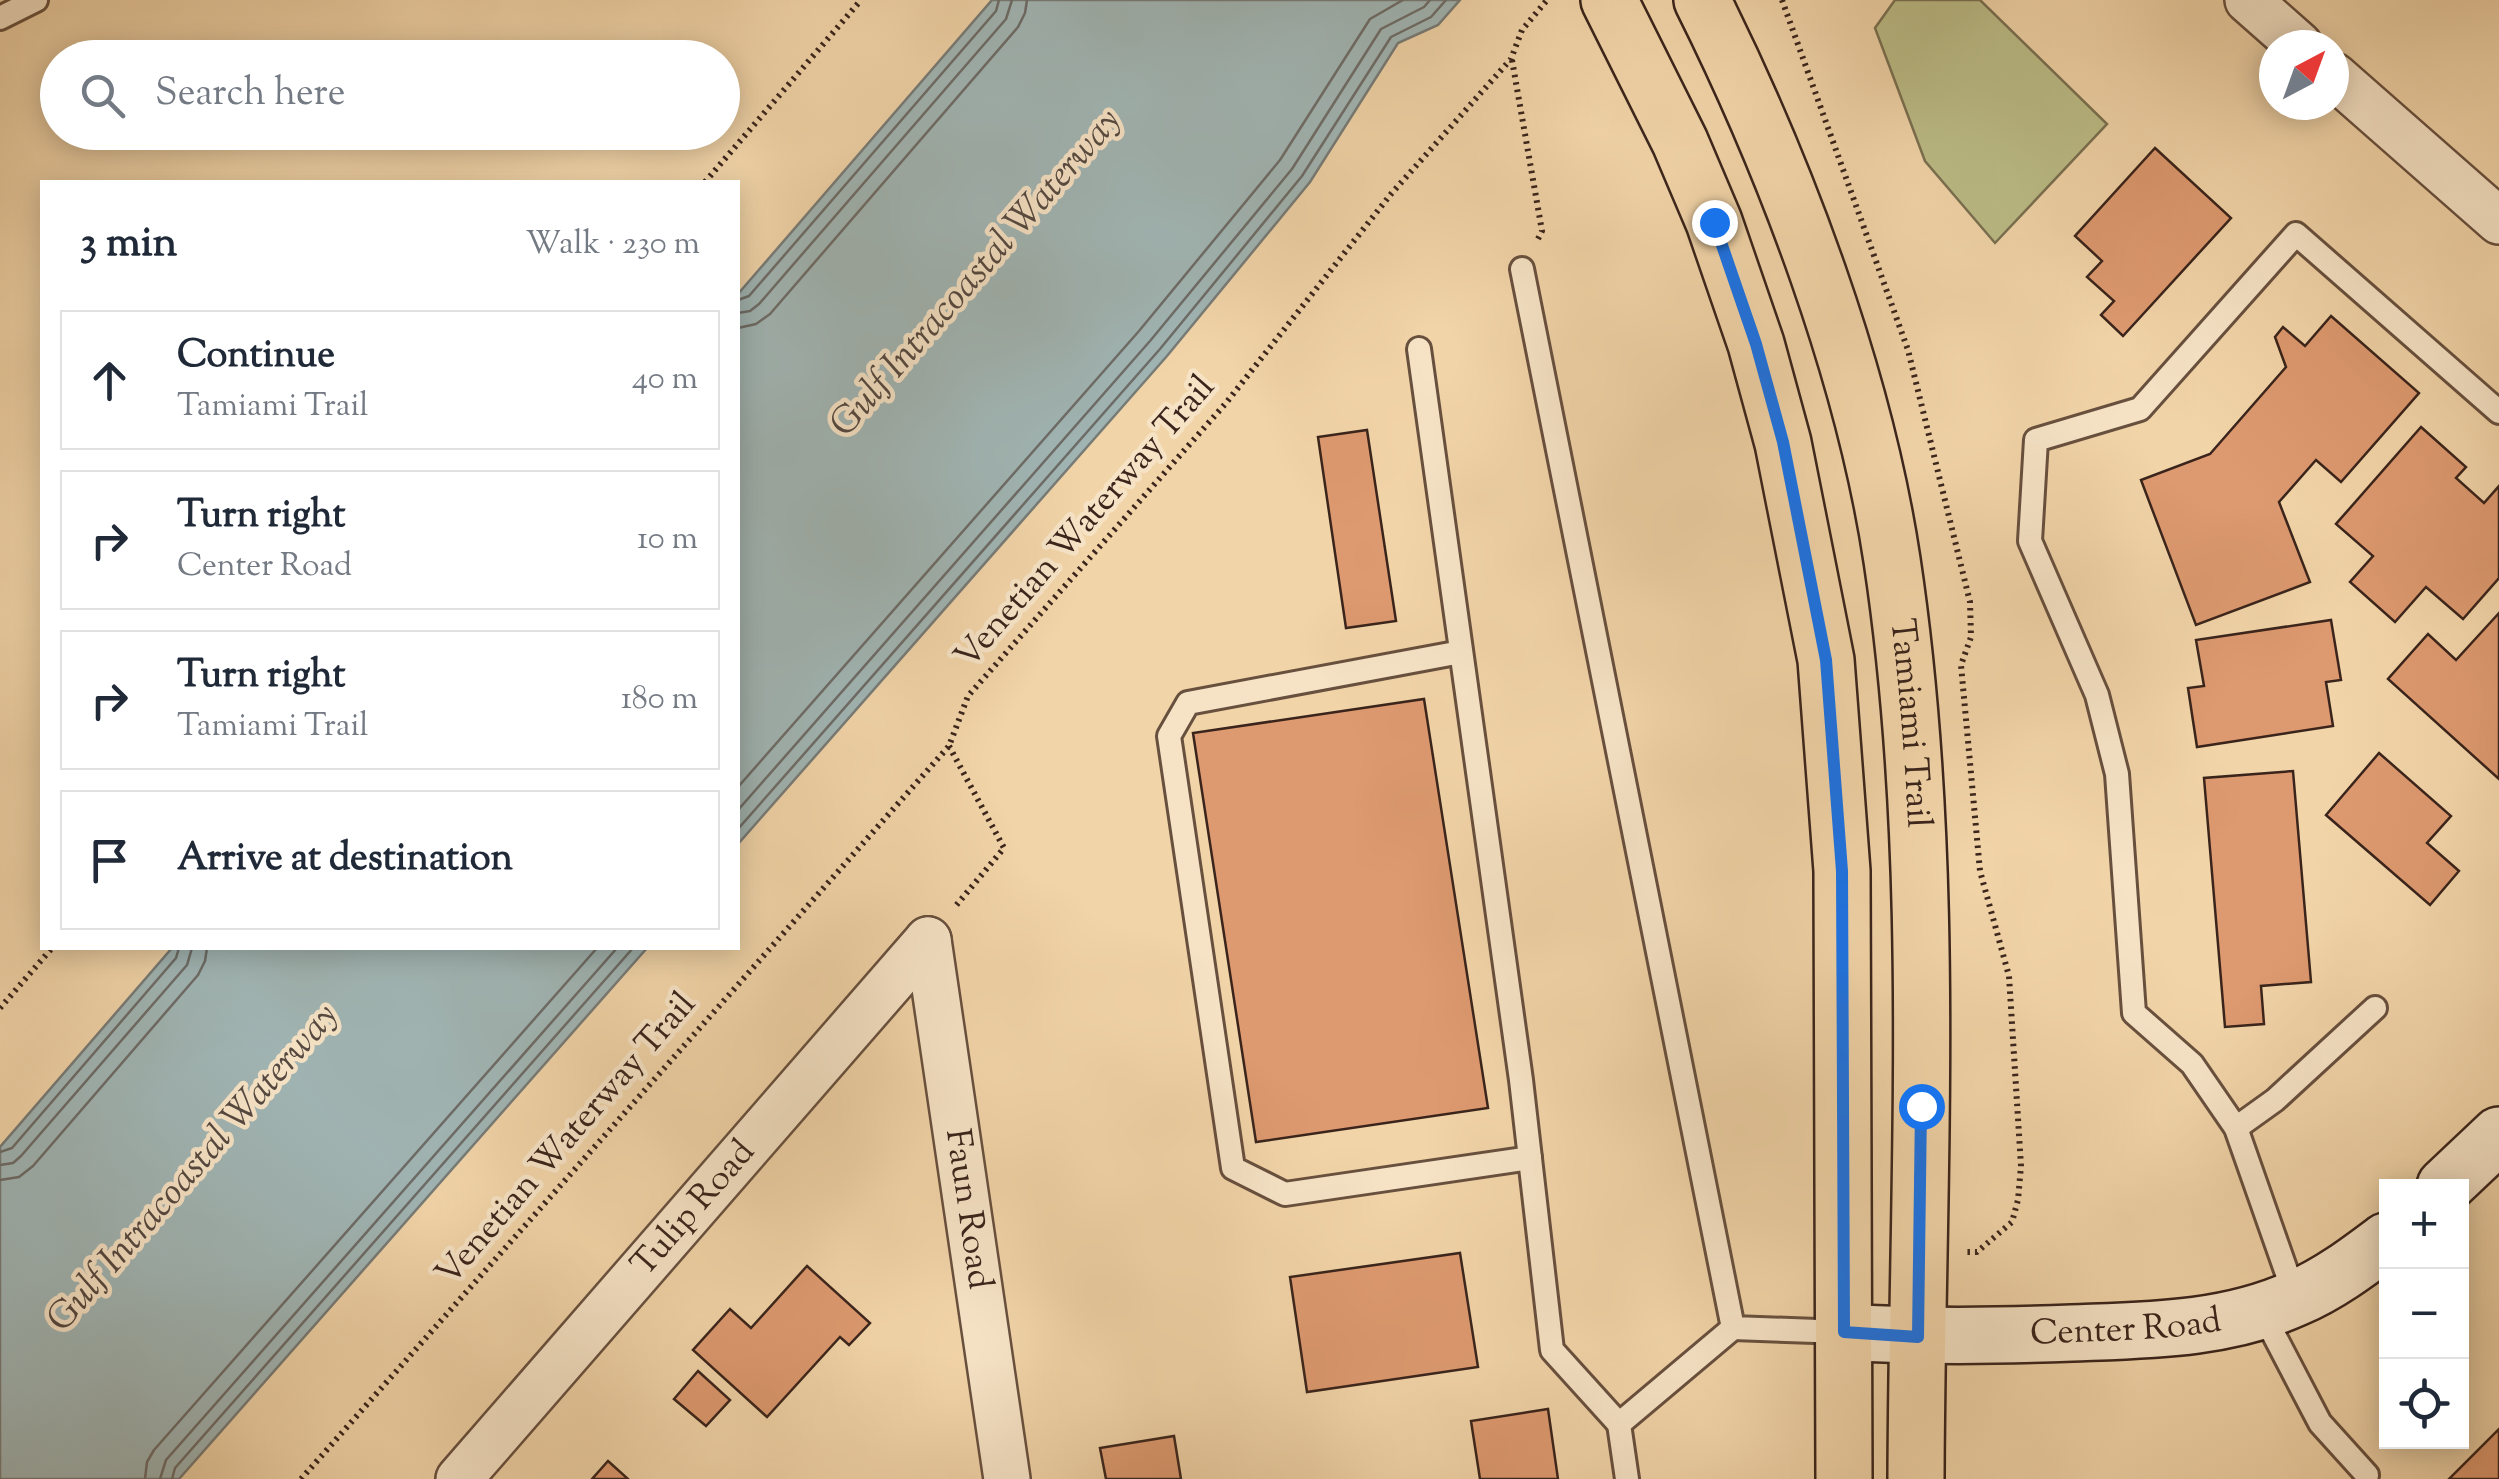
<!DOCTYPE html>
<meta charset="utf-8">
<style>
body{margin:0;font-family:"Sorts Mill Goudy",serif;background:#f2f2f3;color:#1f2937}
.controls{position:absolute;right:30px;bottom:30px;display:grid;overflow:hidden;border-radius:0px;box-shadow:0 5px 25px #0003}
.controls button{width:90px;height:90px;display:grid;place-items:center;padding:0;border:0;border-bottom:2px solid #e0e1e3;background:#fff;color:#1f2937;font:50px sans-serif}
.compass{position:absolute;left:2259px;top:30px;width:90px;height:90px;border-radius:50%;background:#fff;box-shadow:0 5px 25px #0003;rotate:41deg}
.stop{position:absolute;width:30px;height:30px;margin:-22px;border:8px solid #1a73e8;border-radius:50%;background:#fff}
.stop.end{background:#1a73e8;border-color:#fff;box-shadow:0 2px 10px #0008}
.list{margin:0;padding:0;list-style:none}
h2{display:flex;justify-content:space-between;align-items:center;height:130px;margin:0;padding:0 40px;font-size:42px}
h2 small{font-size:32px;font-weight:400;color:#747a83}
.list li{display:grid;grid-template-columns:65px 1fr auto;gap:30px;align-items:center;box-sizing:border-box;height:140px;margin:0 20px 20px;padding:0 20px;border:2px solid #e0e1e3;border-radius:0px}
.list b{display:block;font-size:38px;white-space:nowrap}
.list p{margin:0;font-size:32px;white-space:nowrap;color:#747a83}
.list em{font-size:32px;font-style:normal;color:#747a83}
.icon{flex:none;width:55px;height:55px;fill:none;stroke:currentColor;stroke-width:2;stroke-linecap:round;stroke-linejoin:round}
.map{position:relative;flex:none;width:2499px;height:1479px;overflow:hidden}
.search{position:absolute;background:#fff;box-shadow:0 5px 25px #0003;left:40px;top:40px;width:700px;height:110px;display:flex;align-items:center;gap:25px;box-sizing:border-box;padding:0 35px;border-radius:55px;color:#747a83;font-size:38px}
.panel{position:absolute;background:#fff;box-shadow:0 5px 25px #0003;left:40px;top:180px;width:700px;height:770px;border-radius:0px}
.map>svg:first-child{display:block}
</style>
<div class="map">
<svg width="2499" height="1479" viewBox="0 0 2499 1479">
<rect width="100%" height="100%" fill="#f1d4a8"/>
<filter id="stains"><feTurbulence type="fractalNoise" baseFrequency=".002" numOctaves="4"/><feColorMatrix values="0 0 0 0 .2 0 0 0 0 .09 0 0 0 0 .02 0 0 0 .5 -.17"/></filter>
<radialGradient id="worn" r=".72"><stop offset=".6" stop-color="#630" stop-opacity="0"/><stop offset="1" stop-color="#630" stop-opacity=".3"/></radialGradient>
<polygon fill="#bbbc87" stroke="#7a7051" stroke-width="2.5" points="1895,0 1980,0 2107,124 1995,243 1925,161 1875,28"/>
<g fill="#a0b5b4" stroke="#777b77" stroke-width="2.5">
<polygon points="992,0 1460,0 1438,25 1398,43 1310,182 1167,356 738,844 738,294"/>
<polygon points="172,948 647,948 179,1479 0,1479 0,1147"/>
</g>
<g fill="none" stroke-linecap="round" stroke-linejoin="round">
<g stroke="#6d6c68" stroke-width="2.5">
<polyline points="738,300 749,296 996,11 999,0"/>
<polyline points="738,313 750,311 759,304 1006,19 1012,0"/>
<polyline points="738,328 756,324 770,314 1018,27 1025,13 1027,0"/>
<polyline points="738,787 1139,331 1280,160 1370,19 1403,0"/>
<polyline points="738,810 1150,341 1292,169 1381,29 1424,7 1430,0"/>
<polyline points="738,829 1160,349 1302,176 1391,37 1431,17 1446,0"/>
<polyline points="0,1152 12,1148 176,958 179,948"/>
<polyline points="0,1165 13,1163 21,1156 187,965 192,948"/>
<polyline points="0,1180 19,1177 33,1166 198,975 205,961 207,948"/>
<polyline points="145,1479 147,1462 154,1450 597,948"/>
<polyline points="160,1479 166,1460 617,948"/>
<polyline points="172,1479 175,1468 633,948"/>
</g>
</g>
<g fill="#dd996f" stroke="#3a241b" stroke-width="2.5">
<polygon points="2155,148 2231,218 2123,336 2101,315 2114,301 2087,277 2102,261 2075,236"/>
<polygon points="2331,316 2419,393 2341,482 2316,460 2279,502 2310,582 2196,625 2141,480 2210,454 2286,367 2275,337 2283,327 2305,346"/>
<polygon points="2421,427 2466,467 2456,478 2484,503 2499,486 2499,578 2463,619 2426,587 2395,622 2350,582 2373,556 2336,524"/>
<polygon points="1367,430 1396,621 1346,628 1318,437"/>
<polygon points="2499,613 2499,779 2388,679 2428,634 2456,660"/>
<polygon points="2331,620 2341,680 2326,682 2333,726 2197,747 2188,688 2204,686 2196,640"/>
<polygon points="1424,699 1488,1108 1256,1142 1193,733"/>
<polygon points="2379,753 2451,816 2427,843 2459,871 2430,905 2326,815"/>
<polygon points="2293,771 2311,982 2261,986 2264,1024 2225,1027 2204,778"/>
<polygon points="1460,1253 1478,1367 1307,1392 1290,1277"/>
<polygon points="807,1266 870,1323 849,1345 840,1337 767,1417 693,1350 730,1309 751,1328"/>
<polygon points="698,1371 730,1400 706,1426 674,1399"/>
<polygon points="1548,1409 1558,1479 1480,1479 1471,1421"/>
<polygon points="2499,1429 2499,1479 2449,1479"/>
<polygon points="1174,1436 1181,1479 1106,1479 1100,1448"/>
<polygon points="608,1461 628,1479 592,1479"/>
</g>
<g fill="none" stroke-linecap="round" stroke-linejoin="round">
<defs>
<g id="lane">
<polyline points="0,18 36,0"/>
<polyline points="1522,269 1733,1328 1844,1332"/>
<polyline points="1419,349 1521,1080 1552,1350 1619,1424 1733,1328"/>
<polyline points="1461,652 1188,703 1169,736 1233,1168 1285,1194 1530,1158"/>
<polyline points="2236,1128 2275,1100 2375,1008"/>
<polyline points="2296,1299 2236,1128 2192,1064 2134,1013 2117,774 2097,695 2030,541 2036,440 2140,409 2296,234 2499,412"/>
<polyline points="2261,1310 2320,1423 2367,1475"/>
<polyline points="1619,1424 1627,1479"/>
</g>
<g id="street">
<polyline points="2248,0 2299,45"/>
<polyline points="2334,76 2499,221"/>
<path id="s1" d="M928,940L1007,1479"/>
<path id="s2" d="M459,1479L928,940"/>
</g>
<g id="secondary">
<polyline points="2445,1186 2499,1135"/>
<path id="s3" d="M1844,1332C1920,1337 1996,1336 2072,1333C2148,1330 2225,1330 2296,1298C2329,1284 2358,1262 2386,1241"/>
</g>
<g id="primary">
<polyline points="1609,0 1680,142 1714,222 1756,344 1783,443 1826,660 1842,871 1844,1479"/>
<path id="s4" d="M1702,0C1786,168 1864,375 1892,560C1938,865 1917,1172 1916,1479"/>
</g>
</defs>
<use href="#lane" stroke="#68503e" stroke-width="28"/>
<use href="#street" stroke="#68503e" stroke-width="50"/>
<use href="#secondary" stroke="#3a241b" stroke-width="60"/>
<use href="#primary" stroke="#3a241b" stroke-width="60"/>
<g stroke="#3a241b" stroke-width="6" stroke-dasharray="2.5 5" stroke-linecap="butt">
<polyline points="1782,0 1908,350 1970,602 1971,637 1961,665 1980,871 2009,976 2021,1166 2018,1200 2012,1222 1977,1252 1964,1252"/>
<polyline points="1512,60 1542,231 1536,243"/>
<polyline points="705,182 861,0"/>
<polyline points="949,746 1004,848 954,908"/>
<polyline points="0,1008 52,948"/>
<polyline points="301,1479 949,746 968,696 1226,403 1391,194 1511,59 1522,30 1547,0"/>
</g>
<use href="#lane" stroke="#f6e3c6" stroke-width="22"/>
<use href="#street" stroke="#f6e3c6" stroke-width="45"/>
<use href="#secondary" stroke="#f6e3c6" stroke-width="55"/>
<use href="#primary" stroke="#f1d4a8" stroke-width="55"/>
</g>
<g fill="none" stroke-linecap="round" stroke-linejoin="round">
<polyline stroke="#1a73e8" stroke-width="12" points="1714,222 1756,344 1783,442 1826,660 1842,871 1844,1332 1918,1337 1921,1106"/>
</g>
<g text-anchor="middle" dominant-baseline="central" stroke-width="9" stroke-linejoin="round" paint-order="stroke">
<g font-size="35" fill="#3a241b" stroke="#f6e3c6">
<text transform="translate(1086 523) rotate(-49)">Venetian Waterway Trail</text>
<text stroke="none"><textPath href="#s4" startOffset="758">Tamiami Trail</textPath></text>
<text transform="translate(567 1140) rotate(-49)">Venetian Waterway Trail</text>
<text stroke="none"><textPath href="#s2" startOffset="358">Tulip Road</textPath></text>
<text stroke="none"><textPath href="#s1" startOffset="272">Faun Road</textPath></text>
<text stroke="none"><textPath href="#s3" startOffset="282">Center Road</textPath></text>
</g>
<g font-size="38" font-style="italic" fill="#544841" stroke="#f6e3c6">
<text transform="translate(977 274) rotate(-49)">Gulf Intracoastal Waterway</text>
<text transform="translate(194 1169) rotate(-49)">Gulf Intracoastal Waterway</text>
</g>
</g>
<rect width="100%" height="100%" filter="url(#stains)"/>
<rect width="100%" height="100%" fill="url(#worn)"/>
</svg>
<div class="controls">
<button>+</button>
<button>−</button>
<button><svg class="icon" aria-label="locate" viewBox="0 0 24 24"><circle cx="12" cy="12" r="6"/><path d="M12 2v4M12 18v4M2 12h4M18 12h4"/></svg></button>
</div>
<svg class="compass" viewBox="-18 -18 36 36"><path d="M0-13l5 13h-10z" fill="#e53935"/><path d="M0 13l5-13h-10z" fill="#747a83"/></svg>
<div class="stop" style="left:1921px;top:1106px"></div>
<div class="stop end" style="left:1714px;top:222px"></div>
<div class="search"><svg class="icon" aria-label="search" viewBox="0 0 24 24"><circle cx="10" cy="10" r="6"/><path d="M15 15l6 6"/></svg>Search here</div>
<section class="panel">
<h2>3 min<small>Walk · 230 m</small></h2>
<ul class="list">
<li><svg class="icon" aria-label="ahead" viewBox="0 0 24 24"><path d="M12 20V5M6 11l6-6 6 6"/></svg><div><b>Continue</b><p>Tamiami Trail</p></div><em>40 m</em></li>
<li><svg class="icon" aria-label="right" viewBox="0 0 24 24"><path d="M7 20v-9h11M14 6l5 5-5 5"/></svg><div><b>Turn right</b><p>Center Road</p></div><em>10 m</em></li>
<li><svg class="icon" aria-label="right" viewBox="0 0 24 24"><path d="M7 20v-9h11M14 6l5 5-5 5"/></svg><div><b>Turn right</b><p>Tamiami Trail</p></div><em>180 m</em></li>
<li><svg class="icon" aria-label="arrive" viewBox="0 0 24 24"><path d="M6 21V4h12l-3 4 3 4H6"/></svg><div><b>Arrive at destination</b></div></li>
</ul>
</section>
</div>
